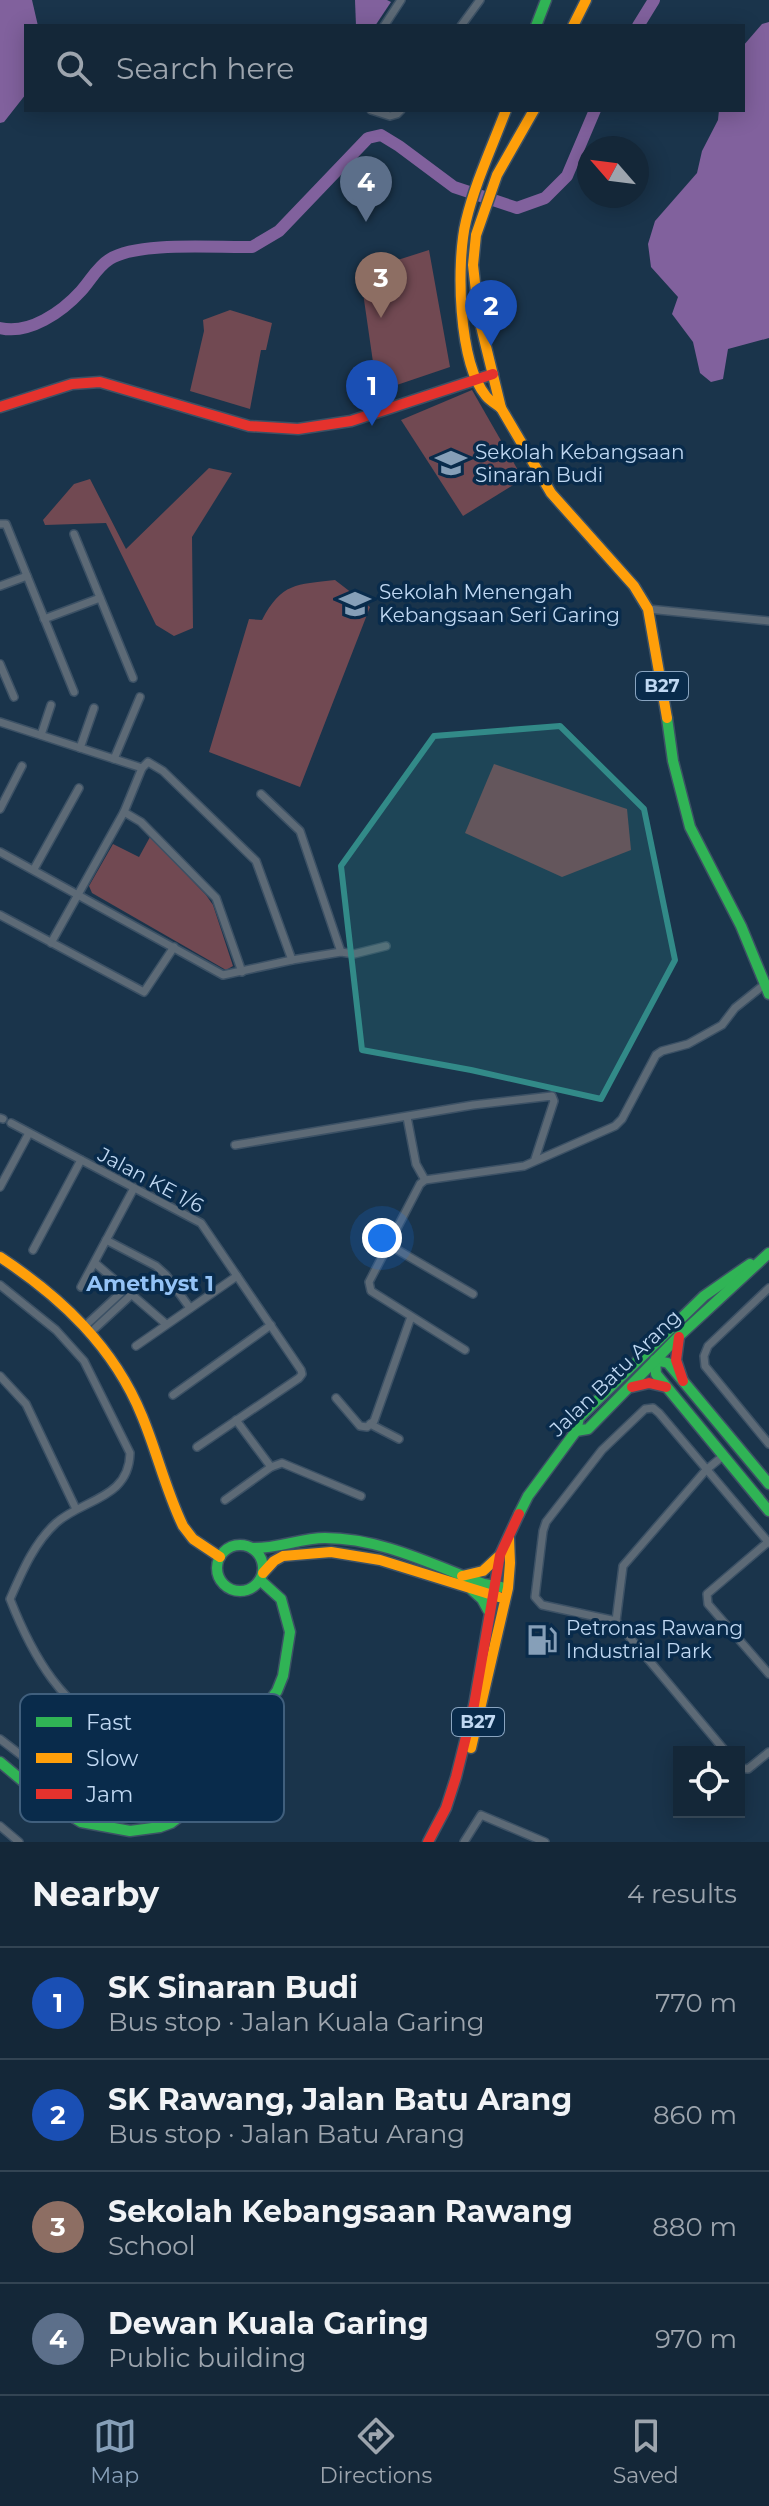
<!DOCTYPE html>
<meta charset="utf-8">
<style>
body{margin:0;font-family:Montserrat,sans-serif;background:#213343;color:#f1f3f6}
.controls{position:absolute;right:24px;bottom:24px;display:grid;overflow:hidden;border-radius:0px;box-shadow:0 4px 20px #0003}
.controls button{width:72px;height:72px;display:grid;place-items:center;padding:0;border:0;border-bottom:2px solid #334453;background:#142738;color:#f1f3f6;font:40px sans-serif}
.compass{position:absolute;left:577px;top:136px;width:72px;height:72px;border-radius:50%;background:#142738;box-shadow:0 4px 20px #0003;rotate:298deg}
.you{position:absolute;left:382px;top:1238px;width:28px;height:28px;margin:-20px;border:6px solid #fff;border-radius:50%;background:#1a73e8;box-shadow:0 0 0 12px #1a73e833}
.badge{display:grid;place-items:center;width:52px;height:52px;border-radius:50%;background:#869fb8;color:#fff;font-size:26px;font-weight:700}
.pin{position:absolute;translate:-50% -66px;filter:drop-shadow(0 2px 4px #0008)}
.pin::after{content:'';position:absolute;top:42px;width:28px;height:24px;background:inherit;clip-path:polygon(0 0,100% 0,50% 100%)}
.list{margin:0;padding:0;list-style:none}
h2{display:flex;justify-content:space-between;align-items:center;height:104px;margin:0;padding:0 32px;font-size:34px}
h2 small{font-size:26px;font-weight:400;color:#9da5ae}
.list li{display:grid;grid-template-columns:52px 1fr auto;gap:24px;align-items:center;box-sizing:border-box;height:112px;padding:0 32px;border-top:2px solid #334453}
.list b{display:block;font-size:30px;white-space:nowrap}
.list p{margin:0;font-size:26px;white-space:nowrap;color:#9da5ae}
.list em{font-size:26px;font-style:normal;color:#9da5ae}
.icon{flex:none;width:44px;height:44px;fill:none;stroke:currentColor;stroke-width:2;stroke-linecap:round;stroke-linejoin:round}
.map{position:relative;flex:none;width:769px;height:1842px;overflow:hidden}
.search{position:absolute;background:#142738;box-shadow:0 4px 20px #0003;left:24px;right:24px;top:24px;height:88px;display:flex;align-items:center;gap:20px;box-sizing:border-box;padding:0 28px;border-radius:0px;color:#9da5ae;font-size:30px}
.sheet{height:552px;background:#142738}
nav{display:flex;justify-content:space-around;align-items:center;box-sizing:border-box;height:112px;border-top:2px solid #334453;background:#142738;font-size:22px;color:#9da5ae}
nav a{display:grid;justify-items:center;gap:4px}
nav .on{color:#869fb8}
.map>svg:first-child{display:block}
</style>
<div class="map">
<svg width="769" height="1842" viewBox="0 0 769 1842">
<rect width="100%" height="100%" fill="#1a344b"/>
<g fill="#714952">
<polygon points="429,250 450,367 385,389 379,368 374,369 360,272"/>
<polygon points="230,310 272,323 266,350 261,350 250,409 190,391 204,331 203,320"/>
<polygon points="472,390 523,479 463,516 401,420"/>
<polygon points="209,468 232,473 192,537 193,628 174,636 156,625 106,523 45,525 43,520 74,484 90,479 126,549"/>
<path d="M335,580L370,607L300,787L209,752L249,619L262,620C282,582 296,585 335,580Z"/>
<polygon points="494,764 627,809 631,850 562,877 465,833"/>
<polygon points="150,837 206,895 213,905 233,966 226,970 92,893 89,886 113,844 139,857"/>
</g>
<g fill="#81619d">
<polygon points="0,0 32,0 38,26 26,26 26,94 4,122 0,123"/>
<polygon points="355,0 387,0 391,2 375,26 356,26"/>
<polygon points="769,22 769,338 728,349 723,379 711,382 700,373 693,342 672,314 678,297 651,267 648,244 655,221 697,173 702,151 718,120 719,110 743,110 743,46 762,24"/>
</g>
<g fill="none" stroke-linecap="round" stroke-linejoin="round">
<g stroke="#81619d" stroke-width="12">
<polyline points="638,26 654,0"/>
<path d="M0,328C29,335 62,312 81,291C91,280 97,267 110,259C139,241 217,248 252,247L279,231L368,138L381,135L399,146L454,187L517,208L545,198L567,176L595,110"/>
</g>
<defs>
<g id="street">
<polyline points="384,26 401,0"/>
<polyline points="461,26 480,0"/>
<polyline points="371,110 390,116 397,114 401,110"/>
<polyline points="0,524 6,524 74,692"/>
<polyline points="74,534 133,678"/>
<polyline points="0,586 27,576"/>
<polyline points="648,609 769,621"/>
<polyline points="44,619 100,598"/>
<polyline points="0,664 14,697"/>
<polyline points="0,722 142,768"/>
<polyline points="41,735 51,705"/>
<polyline points="80,748 94,708"/>
<polyline points="114,759 140,697"/>
<polyline points="261,794 300,831 341,952"/>
<polyline points="0,809 22,766"/>
<polyline points="124,812 141,822 216,898 242,972"/>
<polyline points="0,852 223,975 292,960 341,952 354,954 386,946"/>
<polyline points="34,869 79,788"/>
<polyline points="0,915 144,992 174,947"/>
<polyline points="51,943 124,812 142,768 148,762 163,771 256,861 292,960"/>
<polyline points="407,1117 416,1164 425,1180"/>
<polyline points="0,1118 3,1119"/>
<polyline points="11,1123 201,1223 301,1370 302,1374 299,1378 197,1447"/>
<polyline points="235,1145 473,1105 552,1096 554,1101 535,1159"/>
<polyline points="0,1187 29,1133"/>
<polyline points="106,1240 156,1266 166,1275 190,1308"/>
<polyline points="389,1245 473,1294"/>
<polyline points="33,1250 81,1160"/>
<polyline points="95,1263 166,1324"/>
<path d="M0,1285L56,1330L84,1361L130,1453C129,1499 83,1499 56,1523C34,1543 22,1572 10,1599C30,1650 64,1717 123,1730C139,1733 156,1731 172,1733C192,1736 212,1747 230,1755"/>
<polyline points="81,1287 134,1188"/>
<polyline points="769,1288 708,1346 704,1356 705,1366 769,1444"/>
<polyline points="85,1326 125,1289"/>
<polyline points="91,1332 131,1295"/>
<polyline points="136,1346 237,1276"/>
<polyline points="465,1350 371,1291 369,1282 420,1184 425,1180 524,1166 615,1126 622,1119 656,1055 662,1051 688,1044 722,1025 735,1008 765,984"/>
<polyline points="0,1376 26,1404 76,1509"/>
<polyline points="173,1395 271,1325"/>
<polyline points="336,1398 360,1426 367,1427 374,1421 411,1317"/>
<polyline points="236,1420 271,1467"/>
<polyline points="370,1424 399,1439"/>
<polyline points="723,1456 706,1470 623,1566 616,1621 726,1752"/>
<polyline points="225,1500 271,1467 282,1463 361,1496"/>
<polyline points="768,1542 707,1594 708,1604 769,1674"/>
<polyline points="616,1621 542,1605 535,1597 543,1531 546,1522 602,1450 645,1409 653,1408 659,1413 769,1543"/>
<path d="M0,1739C41,1770 88,1812 143,1804C152,1802 159,1801 165,1795C176,1784 185,1754 193,1739"/>
<polyline points="739,1768 748,1769 769,1752"/>
<polyline points="0,1826 19,1842"/>
<polyline points="464,1842 481,1815 545,1842"/>
</g>
<g id="fast">
<polyline points="536,26 546,0"/>
<polyline points="667,718 673,761 690,827 741,926 769,994"/>
<polyline points="576,1431 579,1418 704,1296 750,1264"/>
<polyline points="769,1484 668,1363 655,1360 656,1374 769,1511"/>
<polyline points="519,1514 528,1496 576,1431 588,1429 679,1336 769,1253"/>
<circle cx="240" cy="1568" r="23"/>
<path d="M252,1548C277,1549 300,1538 325,1538C381,1538 433,1565 484,1584L501,1587"/>
<polyline points="472,1590 482,1599 488,1610"/>
<polyline points="0,1762 44,1799 81,1822 130,1831 160,1827 171,1823 183,1814 230,1755 277,1691 283,1676 290,1632 281,1599 260,1580"/>
</g>
<g id="slow">
<polyline points="573,26 586,0"/>
<polyline points="534,110 497,175 476,235 473,265 479,318 501,408 551,493 634,586 648,609 667,718"/>
<path d="M501,408C496,404 490,401 486,396C458,362 456,263 466,221C475,183 492,147 506,110"/>
<path d="M0,1257C61,1297 114,1347 142,1416C157,1452 166,1491 183,1526L193,1539L220,1557"/>
<polyline points="263,1573 274,1561 283,1556 331,1552 380,1560 499,1597"/>
<polyline points="462,1576 483,1571 498,1557"/>
<polyline points="471,1748 508,1588 510,1563 509,1538"/>
</g>
<g id="jam">
<polyline points="0,407 72,384 100,382 249,426 298,429 351,421 493,374"/>
<polyline points="679,1337 676,1360 683,1381"/>
<polyline points="632,1387 649,1383 666,1387"/>
<polyline points="428,1842 446,1808 456,1777 474,1705 500,1555 519,1514"/>
</g>
</defs>
<use href="#street" stroke="#3c5165" stroke-width="10"/>
<use href="#fast" stroke="#3c5165" stroke-width="13"/>
<use href="#slow" stroke="#3c5165" stroke-width="13"/>
<use href="#jam" stroke="#3c5165" stroke-width="13"/>
<use href="#street" stroke="#5d6a76" stroke-width="7"/>
<use href="#fast" stroke="#30b455" stroke-width="10"/>
<use href="#slow" stroke="#ff9f0a" stroke-width="10"/>
<use href="#jam" stroke="#e5322d" stroke-width="10"/>
</g>
<path fill="#328a88" fill-opacity="0.2" stroke="#328a88" stroke-width="6" stroke-linejoin="round" d="M560,726L644,809L675,960L601,1099L471,1070L362,1050L341,866L434,736Z"/>
<defs>
<symbol id="school-bare" viewBox="-9 -9 18 18"><path d="M0-5L7-2L0 1L-7-2ZM-4 1L0 2.5L4 1V4Q0 6-4 4Z" fill="#869fb8" stroke="#092b4b" stroke-width="2.5" paint-order="stroke"/></symbol>
<symbol id="fuel-bare" viewBox="-9 -9 18 18"><path d="M-5.5-6h7V0h2V4h1.3V-2.5L3-4.5l.8-.8L6-3V5H2.5V1h-1V6h-7ZM-4.2-4.7v3.2H.2V-4.7Z" fill="#869fb8" stroke="#092b4b" stroke-width="2.5" paint-order="stroke"/></symbol>
</defs>
<g fill-rule="evenodd">
<use href="#school-bare" x="429" y="441" width="44" height="44"/>
<use href="#school-bare" x="333" y="582" width="44" height="44"/>
<use href="#fuel-bare" x="520" y="1618" width="44" height="44"/>
</g>
<g text-anchor="middle" dominant-baseline="central" stroke-width="7" stroke-linejoin="round" paint-order="stroke">
<g fill="#092b4b" stroke="#89a4c0" stroke-width="2">
<rect x="636" y="672" width="52" height="28" rx="6"/>
<rect x="452" y="1708" width="52" height="28" rx="6"/>
</g>
<g font-size="18" font-weight="bold" fill="#c0d8f2">
<text x="662" y="686">B27</text>
<text x="478" y="1722">B27</text>
</g>
<g font-size="20" fill="#c0d8f2" stroke="#092b4b" text-anchor="start">
<text x="475" y="452">Sekolah Kebangsaan<tspan x="475" dy="23">Sinaran Budi</tspan></text>
<text x="379" y="592">Sekolah Menengah<tspan x="379" dy="23">Kebangsaan Seri Garing</tspan></text>
<text x="566" y="1628">Petronas Rawang<tspan x="566" dy="23">Industrial Park</tspan></text>
</g>
<g font-size="20" fill="#c0d8f2" stroke="#092b4b">
<text transform="translate(151 1180) rotate(28)">Jalan KE 1/6</text>
<text transform="translate(615 1373) rotate(-44)">Jalan Batu Arang</text>
</g>
<g font-size="22" font-weight="bold" fill="#94c3f6" stroke="#092b4b">
<text x="150" y="1283">Amethyst 1</text>
</g>
</g>
<rect x="20" y="1694" width="264" height="128" rx="12" fill="#092b4b" stroke="#405f7d" stroke-width="2"/>
<rect x="36" y="1717" width="36" height="10" fill="#30b455"/>
<rect x="36" y="1753" width="36" height="10" fill="#ff9f0a"/>
<rect x="36" y="1789" width="36" height="10" fill="#e5322d"/>
<g font-size="22" fill="#c0d8f2">
<text x="86" y="1730">Fast</text>
<text x="86" y="1766">Slow</text>
<text x="86" y="1802">Jam</text>
</g>
</svg>
<div class="controls">
<button><svg class="icon" aria-label="locate" viewBox="0 0 24 24"><circle cx="12" cy="12" r="6"/><path d="M12 2v4M12 18v4M2 12h4M18 12h4"/></svg></button>
</div>
<svg class="compass" viewBox="-18 -18 36 36"><path d="M0-13l5 13h-10z" fill="#e53935"/><path d="M0 13l5-13h-10z" fill="#9da5ae"/></svg>
<div class="you"></div>
<div class="pin badge" style="left:372px;top:426px;background:#1a4fb4">1</div>
<div class="pin badge" style="left:491px;top:346px;background:#1a4fb4">2</div>
<div class="pin badge" style="left:381px;top:318px;background:#8d6e63">3</div>
<div class="pin badge" style="left:366px;top:222px;background:#5c6f8a">4</div>
<div class="search"><svg class="icon" aria-label="search" viewBox="0 0 24 24"><circle cx="10" cy="10" r="6"/><path d="M15 15l6 6"/></svg>Search here</div>
</div>
<section class="sheet">
<h2>Nearby<small>4 results</small></h2>
<ul class="list">
<li><span class="badge" style="background:#1a4fb4">1</span><div><b>SK Sinaran Budi</b><p>Bus stop · Jalan Kuala Garing</p></div><em>770 m</em></li>
<li><span class="badge" style="background:#1a4fb4">2</span><div><b>SK Rawang, Jalan Batu Arang</b><p>Bus stop · Jalan Batu Arang</p></div><em>860 m</em></li>
<li><span class="badge" style="background:#8d6e63">3</span><div><b>Sekolah Kebangsaan Rawang</b><p>School</p></div><em>880 m</em></li>
<li><span class="badge" style="background:#5c6f8a">4</span><div><b>Dewan Kuala Garing</b><p>Public building</p></div><em>970 m</em></li>
</ul>
</section>
<nav>
<a class="on"><svg class="icon" aria-label="map" viewBox="0 0 24 24"><path d="M3 6l6-2 6 2 6-2v14l-6 2-6-2-6 2zM9 4v14M15 6v14"/></svg>Map</a>
<a><svg class="icon" aria-label="directions" viewBox="0 0 24 24"><path d="M12 3l9 9-9 9-9-9zM9 14v-3h6M13 9l2 2-2 2"/></svg>Directions</a>
<a><svg class="icon" aria-label="saved" viewBox="0 0 24 24"><path d="M7 4h10v16l-5-4-5 4z"/></svg>Saved</a>
</nav>
